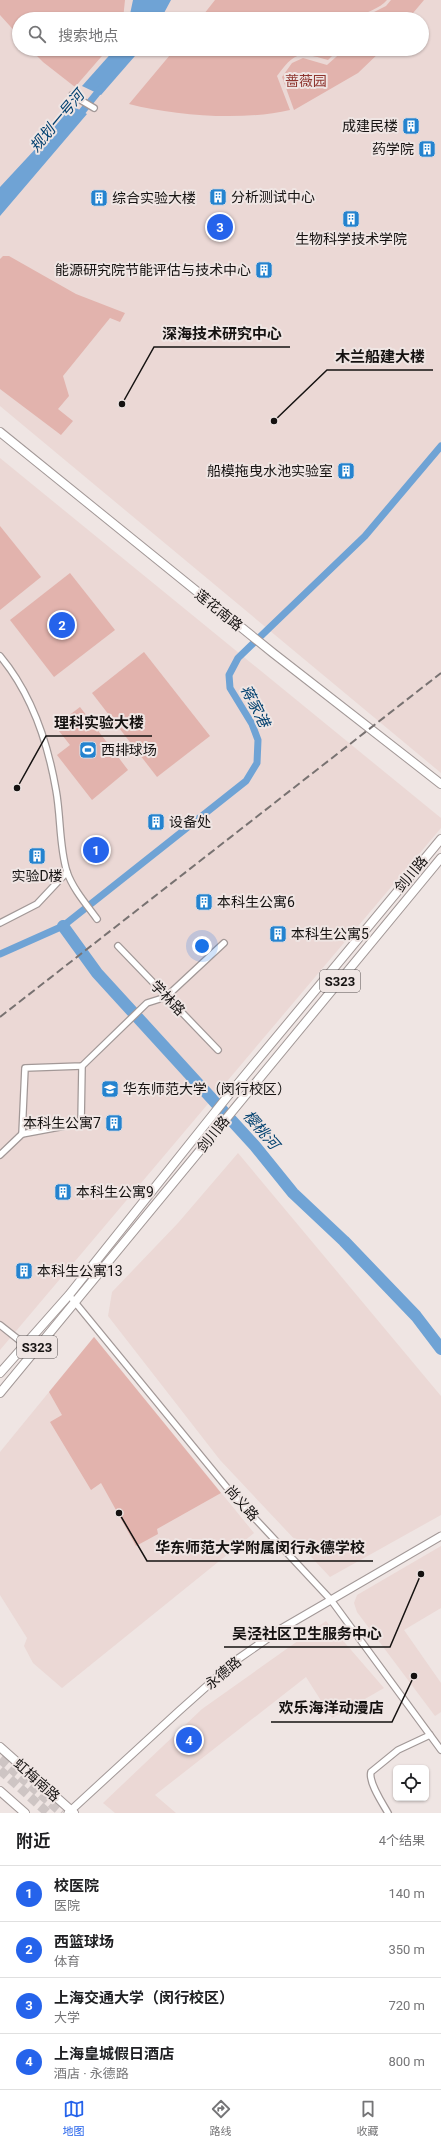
<!DOCTYPE html>
<html lang="zh">
<meta charset="utf-8">
<style>
body{margin:0;font-family:Roboto,"Noto Sans SC",sans-serif;background:#f2f2f2;color:#202124}
.controls{position:absolute;right:12px;bottom:12px;display:grid;overflow:hidden;border-radius:6px;box-shadow:0 1px 3px #0004}
.controls button{width:36px;height:36px;display:grid;place-items:center;padding:0;border:0;border-bottom:1px solid #e0e0e0;background:#fff;color:#202124;font:20px sans-serif}
.you{position:absolute;left:202px;top:946px;width:14px;height:14px;margin:-10px;border:3px solid #fff;border-radius:50%;background:#1a73e8;box-shadow:0 0 0 6px #1a73e833}
.badge{display:grid;place-items:center;width:26px;height:26px;border-radius:50%;background:#2563eb;color:#fff;font-size:13px;font-weight:700}
.pin{position:absolute;translate:-50% -50%;border:2px solid #fff;box-shadow:0 1px 4px #0006}
.list{margin:0;padding:0;list-style:none}
h2{display:flex;justify-content:space-between;align-items:center;height:52px;margin:0;padding:0 16px;font-size:17px}
h2 small{font-size:13px;font-weight:400;color:#757577}
.list li{display:grid;grid-template-columns:26px 1fr auto;gap:12px;align-items:center;box-sizing:border-box;height:56px;padding:0 16px;border-top:1px solid #e0e0e0}
.list b{display:block;font-size:15px;white-space:nowrap}
.list p{margin:0;font-size:13px;white-space:nowrap;color:#757577}
.list em{font-size:13px;font-style:normal;color:#757577}
.icon{flex:none;width:22px;height:22px;fill:none;stroke:currentColor;stroke-width:2;stroke-linecap:round;stroke-linejoin:round}
.map{position:relative;flex:none;width:441px;height:1813px;overflow:hidden}
.search{position:absolute;background:#fff;box-shadow:0 1px 3px #0004;left:12px;right:12px;top:12px;height:44px;display:flex;align-items:center;gap:10px;box-sizing:border-box;padding:0 14px;border-radius:22px;color:#757577;font-size:15px}
.sheet{height:276px;background:#fff}
nav{display:flex;justify-content:space-around;align-items:center;box-sizing:border-box;height:56px;border-top:1px solid #e0e0e0;background:#fff;font-size:11px;color:#757577}
nav a{display:grid;justify-items:center;gap:2px}
nav .on{color:#2563eb}
.map>svg:first-child{display:block}
</style>
<div class="map">
<svg width="441" height="1813" viewBox="0 0 441 1813">
<rect width="100%" height="100%" fill="#efe5e3"/>
<g fill="#ebd8d5" fill-rule="evenodd">
<path d="M0,0H441V773L0,406ZM19,19H422V49H19Z"/>
<polygon points="0,458 441,818 441,828 0,1350"/>
<polygon points="238,1153 441,1396 441,1515 330,1577 220,1460 108,1316 112,1292 178,1223"/>
<polygon points="94,1337 254,1533 62,1688 33,1663 24,1646 27,1638 0,1595 0,1452"/>
<polygon points="441,1546 441,1608 404,1630 441,1683 441,1712 435,1716 357,1612 354,1603 357,1595"/>
<polygon points="326,1621 384,1688 332,1718 306,1677 155,1795 176,1813 115,1813 103,1803 202,1709"/>
</g>
<g fill="#e2b3ad">
<polygon points="0,0 125,0 123,19 19,19 19,36 0,15"/>
<path d="M215,0H387C380,9 365,12 355,19H200Z"/>
<polygon points="391,0 424,0 408,19 360,19 386,6"/>
<polygon points="30,49 108,49 75,87 43,62"/>
<path d="M175,49H339L328,60C300,52 295,51 277,76L290,110C243,121 176,116 129,104Z"/>
<polygon points="345,49 383,49 358,73 294,110 282,77 292,63 303,58 327,65"/>
<polygon points="3,256 9,256 76,294 125,313 120,322 110,318 63,376 69,396 58,409 73,421 61,435 0,389 0,259"/>
<polygon points="0,526 41,577 0,610"/>
<polygon points="70,573 115,630 54,677 10,620"/>
<polygon points="144,652 210,736 157,777 92,693"/>
<polygon points="80,707 128,770 92,800 57,755 70,745 55,726"/>
<polygon points="94,1337 221,1493 157,1529 158,1534 136,1546 101,1483 91,1490 50,1422 62,1415 49,1392"/>
</g>
<g fill="#6fa3d5">
<polygon points="133,0 171,0 164,13 168,17 166,19 129,19"/>
<polygon points="115,49 141,49 101,95 82,86"/>
<polygon points="69,104 87,114 0,216 0,187 52,131 58,116"/>
</g>
<g fill="none" stroke-linecap="round" stroke-linejoin="round">
<g stroke="#6fa3d5" stroke-width="7">
<polyline points="77,118 102,87"/>
<polyline points="0,954 63,926 246,781 257,763 258,740 252,724 230,688 229,675 238,658 365,536 441,446"/>
</g>
<polyline stroke="#6fa3d5" stroke-width="12" points="63,926 97,973 255,1146 293,1193 344,1241 416,1316 441,1349"/>
<g stroke="#cec5c4" stroke-width="9" stroke-dasharray="9 4.5" stroke-linecap="butt">
<polyline points="0,1759 62,1813"/>
<polyline points="0,1770 48,1813"/>
</g>
<defs>
<g id="minor">
<polyline points="72,95 94,108"/>
<path d="M0,656C31,693 48,744 56,790C61,817 59,846 67,872C73,889 86,904 97,919"/>
<polyline points="0,923 37,904 67,872"/>
<polyline points="118,946 218,1050"/>
<polyline points="22,1134 25,1068 82,1066 147,1003 166,997 224,943"/>
<polyline points="0,1155 22,1134 81,1123 82,1066"/>
<polyline points="69,1295 233,1495 331,1600 441,1750"/>
<polyline points="0,1325 24,1344"/>
<path d="M388,1813C383,1804 368,1782 371,1772L398,1750L430,1735"/>
</g>
<polyline id="tertiary" points="68,1813 179,1711 235,1661 281,1629 441,1536"/>
<g id="primary">
<polyline points="0,432 273,653 441,784"/>
<polyline points="0,1373 69,1295 231,1092 441,839"/>
<polyline points="0,1393 441,858"/>
<polyline points="0,1747 74,1813"/>
<polyline points="0,1791 25,1813"/>
</g>
</defs>
<use href="#minor" stroke="#a29897" stroke-width="8"/>
<use href="#tertiary" stroke="#a29897" stroke-width="9"/>
<use href="#primary" stroke="#a29897" stroke-width="10"/>
<use href="#minor" stroke="#fff" stroke-width="5.5"/>
<use href="#tertiary" stroke="#fff" stroke-width="7"/>
<use href="#primary" stroke="#fff" stroke-width="8"/>
<polyline stroke="#787271" stroke-width="2" stroke-dasharray="8 4" stroke-linecap="butt" points="0,1017 441,673"/>
</g>
<defs>
<symbol id="building-square" viewBox="-11 -11 22 22"><rect x="-9" y="-9" width="18" height="18" rx="4" fill="#2483cf" stroke="#efe5e3"/><path d="M-4-6H4V6H1V3H-1V6H-4ZM-2.5-4.3h1.7v1.8h-1.7ZM.8-4.3h1.7v1.8H.8ZM-2.5-1h1.7V.8h-1.7ZM.8-1h1.7V.8H.8Z" fill="#fff"/></symbol>
<symbol id="stadium-square" viewBox="-11 -11 22 22"><rect x="-9" y="-9" width="18" height="18" rx="4" fill="#2483cf" stroke="#efe5e3"/><path d="M0-5a6.5 5 0 1 0 0 10a6.5 5 0 1 0 0-10ZM-3.5-1.8h7v3.6h-7Z" fill="#fff"/></symbol>
<symbol id="university-square" viewBox="-11 -11 22 22"><rect x="-9" y="-9" width="18" height="18" rx="4" fill="#2483cf" stroke="#efe5e3"/><path d="M0-5L7-2L0 1L-7-2ZM-4 1L0 2.5L4 1V4Q0 6-4 4Z" fill="#fff"/></symbol>
</defs>
<g fill-rule="evenodd">
<use href="#building-square" x="401" y="116" width="20" height="20"/>
<use href="#building-square" x="417" y="139" width="20" height="20"/>
<use href="#building-square" x="208" y="187" width="20" height="20"/>
<use href="#building-square" x="89" y="188" width="20" height="20"/>
<use href="#building-square" x="341" y="209" width="20" height="20"/>
<use href="#building-square" x="254" y="260" width="20" height="20"/>
<use href="#building-square" x="336" y="461" width="20" height="20"/>
<use href="#stadium-square" x="78" y="740" width="20" height="20"/>
<use href="#building-square" x="146" y="812" width="20" height="20"/>
<use href="#building-square" x="27" y="846" width="20" height="20"/>
<use href="#building-square" x="194" y="892" width="20" height="20"/>
<use href="#building-square" x="268" y="924" width="20" height="20"/>
<use href="#university-square" x="100" y="1079" width="20" height="20"/>
<use href="#building-square" x="104" y="1113" width="20" height="20"/>
<use href="#building-square" x="53" y="1182" width="20" height="20"/>
<use href="#building-square" x="14" y="1261" width="20" height="20"/>
</g>
<g text-anchor="middle" dominant-baseline="central" stroke-width="4" stroke-linejoin="round" paint-order="stroke">
<g fill="#efe5e3" stroke="#565150" stroke-width="1">
<rect x="320" y="970" width="40" height="22" rx="3"/>
<rect x="17" y="1336" width="40" height="22" rx="3"/>
</g>
<g font-size="13" font-weight="bold" fill="#151211">
<text x="340" y="981">S323</text>
<text x="37" y="1347">S323</text>
</g>
<g font-size="14" fill="#8e352f" stroke="#efe5e3">
<text x="306" y="81">蔷薇园</text>
</g>
<g font-size="14" fill="#151211" stroke="#efe5e3" text-anchor="start">
<text x="398" y="126" text-anchor="end">成建民楼</text>
<text x="414" y="149" text-anchor="end">药学院</text>
<text x="231" y="197">分析测试中心</text>
<text x="112" y="198">综合实验大楼</text>
<text x="351" y="239" text-anchor="middle">生物科学技术学院</text>
<text x="251" y="270" text-anchor="end">能源研究院节能评估与技术中心</text>
<text x="333" y="471" text-anchor="end">船模拖曳水池实验室</text>
<text x="101" y="750">西排球场</text>
<text x="169" y="822">设备处</text>
<text x="37" y="876" text-anchor="middle">实验D楼</text>
<text x="217" y="902">本科生公寓6</text>
<text x="291" y="934">本科生公寓5</text>
<text x="123" y="1089">华东师范大学（闵行校区）</text>
<text x="101" y="1123" text-anchor="end">本科生公寓7</text>
<text x="76" y="1192">本科生公寓9</text>
<text x="37" y="1271">本科生公寓13</text>
</g>
<g font-size="14" fill="#151211" stroke="#efe5e3">
<text transform="translate(219 610) rotate(39)">莲花南路</text>
<text transform="translate(411 874) rotate(-50)">剑川路</text>
<text transform="translate(168 998) rotate(46)">学林路</text>
<text transform="translate(213 1134) rotate(-51)">剑川路</text>
<text transform="translate(242 1503) rotate(48)">尚义路</text>
<text transform="translate(223 1673) rotate(-40)">永德路</text>
<text transform="translate(37 1780) rotate(42)">虹梅南路</text>
</g>
<g font-size="15" font-style="italic" fill="#00406f" stroke="#efe5e3">
<text transform="translate(57 121) rotate(-50)">规划一号河</text>
<text transform="translate(255 706) rotate(63)">蒋家港</text>
<text transform="translate(261 1130) rotate(49)">樱桃河</text>
</g>
</g>
<path fill="none" stroke="#151211" stroke-width="1.5" d="M122 404L154 347H290M274 421L327 370H433M17 788L46 736H152M119 1513L147 1561H373M421 1574L390 1647H224M414 1676L392 1722H271"/>
<g fill="#151211" stroke="#efe5e3" stroke-width="1.5">
<circle cx="122" cy="404" r="4"/>
<circle cx="274" cy="421" r="4"/>
<circle cx="17" cy="788" r="4"/>
<circle cx="119" cy="1513" r="4"/>
<circle cx="421" cy="1574" r="4"/>
<circle cx="414" cy="1676" r="4"/>
</g>
<g font-size="15" text-anchor="middle" font-weight="bold" fill="#151211" stroke="#efe5e3" stroke-width="4" stroke-linejoin="round" paint-order="stroke">
<text x="222" y="339">深海技术研究中心</text>
<text x="380" y="362">木兰船建大楼</text>
<text x="99" y="728">理科实验大楼</text>
<text x="260" y="1553">华东师范大学附属闵行永德学校</text>
<text x="307" y="1639">吴泾社区卫生服务中心</text>
<text x="331" y="1713">欢乐海洋动漫店</text>
</g>
</svg>
<div class="controls">
<button><svg class="icon" aria-label="locate" viewBox="0 0 24 24"><circle cx="12" cy="12" r="6"/><path d="M12 2v4M12 18v4M2 12h4M18 12h4"/></svg></button>
</div>
<div class="you"></div>
<div class="pin badge" style="left:96px;top:850px">1</div>
<div class="pin badge" style="left:62px;top:625px">2</div>
<div class="pin badge" style="left:220px;top:227px">3</div>
<div class="pin badge" style="left:189px;top:1740px">4</div>
<div class="search"><svg class="icon" aria-label="search" viewBox="0 0 24 24"><circle cx="10" cy="10" r="6"/><path d="M15 15l6 6"/></svg>搜索地点</div>
</div>
<section class="sheet">
<h2>附近<small>4个结果</small></h2>
<ul class="list">
<li><span class="badge">1</span><div><b>校医院</b><p>医院</p></div><em>140 m</em></li>
<li><span class="badge">2</span><div><b>西篮球场</b><p>体育</p></div><em>350 m</em></li>
<li><span class="badge">3</span><div><b>上海交通大学（闵行校区）</b><p>大学</p></div><em>720 m</em></li>
<li><span class="badge">4</span><div><b>上海皇城假日酒店</b><p>酒店 · 永德路</p></div><em>800 m</em></li>
</ul>
</section>
<nav>
<a class="on"><svg class="icon" aria-label="map" viewBox="0 0 24 24"><path d="M3 6l6-2 6 2 6-2v14l-6 2-6-2-6 2zM9 4v14M15 6v14"/></svg>地图</a>
<a><svg class="icon" aria-label="directions" viewBox="0 0 24 24"><path d="M12 3l9 9-9 9-9-9zM9 14v-3h6M13 9l2 2-2 2"/></svg>路线</a>
<a><svg class="icon" aria-label="saved" viewBox="0 0 24 24"><path d="M7 4h10v16l-5-4-5 4z"/></svg>收藏</a>
</nav>
